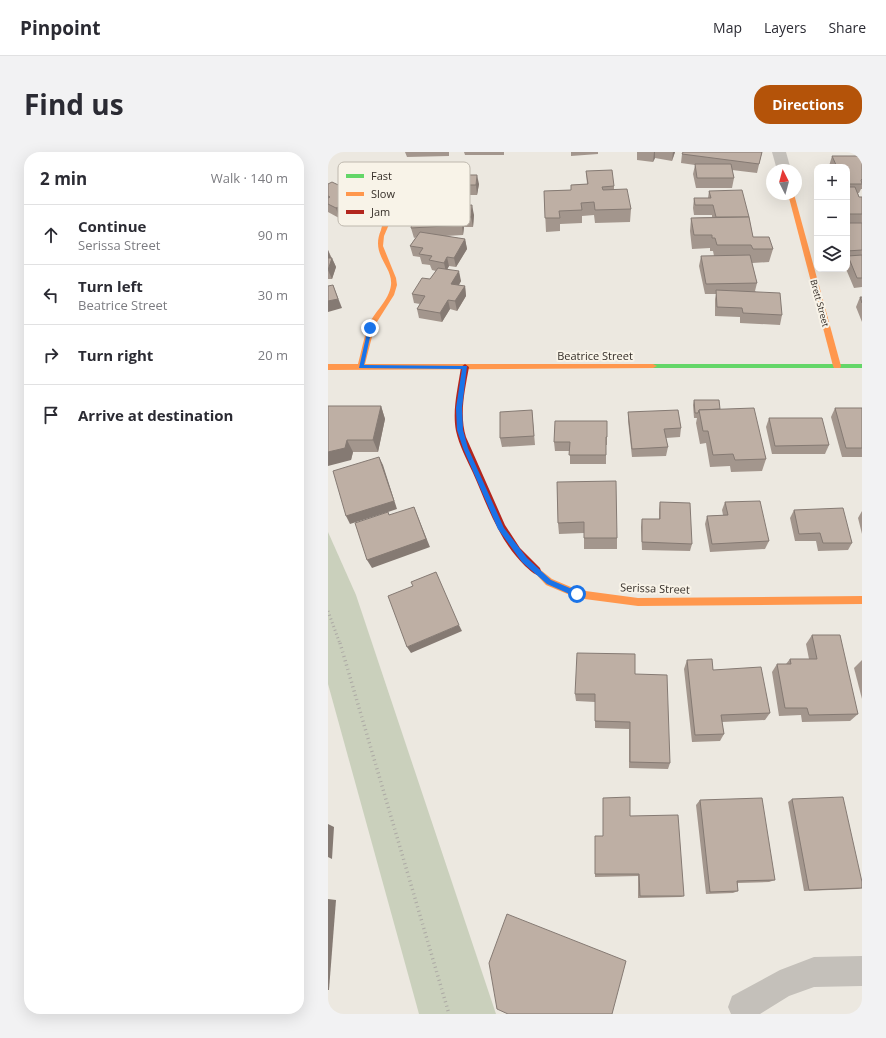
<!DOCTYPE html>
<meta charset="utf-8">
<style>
body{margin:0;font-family:"Open Sans",sans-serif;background:#f2f2f3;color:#2b2b33}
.controls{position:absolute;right:12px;top:12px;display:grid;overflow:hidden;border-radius:8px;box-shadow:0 4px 16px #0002}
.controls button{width:36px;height:36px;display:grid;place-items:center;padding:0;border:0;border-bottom:1px solid #e1e1e2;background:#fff;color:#2b2b33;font:20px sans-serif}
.compass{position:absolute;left:438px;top:12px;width:36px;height:36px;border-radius:50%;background:#fff;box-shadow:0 4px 16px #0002;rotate:354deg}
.stop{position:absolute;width:12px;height:12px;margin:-9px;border:3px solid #1a73e8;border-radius:50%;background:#fff}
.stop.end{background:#1a73e8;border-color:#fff;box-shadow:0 1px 4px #0008}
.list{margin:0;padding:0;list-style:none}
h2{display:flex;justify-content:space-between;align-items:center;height:52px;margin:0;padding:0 16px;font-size:17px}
h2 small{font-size:13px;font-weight:400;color:#7c7c81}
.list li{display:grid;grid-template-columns:26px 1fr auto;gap:12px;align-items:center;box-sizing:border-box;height:60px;padding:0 16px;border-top:1px solid #e1e1e2}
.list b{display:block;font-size:15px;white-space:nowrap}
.list p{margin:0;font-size:13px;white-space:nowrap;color:#7c7c81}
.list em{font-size:13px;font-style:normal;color:#7c7c81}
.icon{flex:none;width:22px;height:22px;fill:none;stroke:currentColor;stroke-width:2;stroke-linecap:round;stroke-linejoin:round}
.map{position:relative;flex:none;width:534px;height:862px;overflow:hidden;border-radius:16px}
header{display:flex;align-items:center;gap:24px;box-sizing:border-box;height:56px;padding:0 20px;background:#fff;border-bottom:1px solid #e1e1e2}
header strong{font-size:19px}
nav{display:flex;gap:22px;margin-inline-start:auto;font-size:14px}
.intro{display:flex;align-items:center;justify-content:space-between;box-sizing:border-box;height:96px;padding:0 24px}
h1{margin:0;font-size:28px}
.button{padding:10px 18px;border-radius:16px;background:#b45309;color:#fff;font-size:14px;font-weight:700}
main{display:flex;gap:24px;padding:0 24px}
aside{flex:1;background:#fff;border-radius:16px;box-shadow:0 4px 16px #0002}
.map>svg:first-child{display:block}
</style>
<header>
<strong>Pinpoint</strong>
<nav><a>Map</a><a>Layers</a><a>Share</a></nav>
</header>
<div class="intro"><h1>Find us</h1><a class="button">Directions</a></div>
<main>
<aside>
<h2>2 min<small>Walk · 140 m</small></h2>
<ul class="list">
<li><svg class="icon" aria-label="ahead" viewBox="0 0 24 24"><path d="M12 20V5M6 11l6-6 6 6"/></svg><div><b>Continue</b><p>Serissa Street</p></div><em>90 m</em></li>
<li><svg class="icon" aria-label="left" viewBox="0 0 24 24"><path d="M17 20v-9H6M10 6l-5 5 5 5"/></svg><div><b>Turn left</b><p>Beatrice Street</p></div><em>30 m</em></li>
<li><svg class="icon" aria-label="right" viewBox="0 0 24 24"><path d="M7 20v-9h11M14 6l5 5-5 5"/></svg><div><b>Turn right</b></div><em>20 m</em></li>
<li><svg class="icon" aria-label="arrive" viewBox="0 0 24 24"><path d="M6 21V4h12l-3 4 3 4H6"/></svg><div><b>Arrive at destination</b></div></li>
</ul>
</aside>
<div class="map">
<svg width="534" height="862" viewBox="0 0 534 862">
<rect width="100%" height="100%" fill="#ece8e0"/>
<polygon fill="#cad0bc" points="0,380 28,443 168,862 91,862 0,532"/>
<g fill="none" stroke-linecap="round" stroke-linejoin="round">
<g fill="#c4c0ba" fill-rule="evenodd">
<polygon points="444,0 458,0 463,18 449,18"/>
<polygon points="534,804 534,834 486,835 461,844 432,862 403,862 400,855 404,844 452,818 486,805"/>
</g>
<rect fill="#63d668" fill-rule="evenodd" x="322" y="212" width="212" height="4"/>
<g fill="#ff974d" fill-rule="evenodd">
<polygon points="460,42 466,42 513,214 512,216 506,216 505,214"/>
<path d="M59,68L62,70L56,84L55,94L68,126L69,133L66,143L47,173L37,212H325L329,214L325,216L0,218V212H30C33,200 36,186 40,174C46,160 61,149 63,133C65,114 42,103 53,78C54,74 55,70 59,68Z"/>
<polygon points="209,415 224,427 250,438 310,446 534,444 534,452 310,454 249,446 218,433 205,419 206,416"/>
</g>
<path fill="#b3261e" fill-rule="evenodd" d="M137,212L141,215C137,238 131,262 138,285L177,373L192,396L212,416L213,419L212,422L209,423C204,421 201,417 197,414C171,389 159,353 145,321C139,308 131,293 128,279C124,258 130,236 133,215Z"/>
<polyline stroke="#aca9a4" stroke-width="3" stroke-dasharray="1 3" stroke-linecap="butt" points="0,459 12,492"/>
<polyline stroke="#aca9a4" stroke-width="3.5" stroke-dasharray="1 3.5" stroke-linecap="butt" points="12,491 121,862"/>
</g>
<g fill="#a3968d">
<polygon points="77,0 121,0 121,4 79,5"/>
<polygon points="136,0 176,0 176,3 137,3"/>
<polygon points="243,0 270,0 270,2 243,4"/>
<polygon points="309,0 347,0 344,9 327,6 325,10 309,8"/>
<polygon points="434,0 429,21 404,18 406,26 404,36 368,36 365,22 367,13 353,11 354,2"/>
<polygon points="504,4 534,10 534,37 533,37 531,41 530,41 531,45 534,45 534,135 526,136 518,117 519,117 519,15 502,15 501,14"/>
<polygon points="131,16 132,23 151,32 149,43 129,43 129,48 110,48 109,43 97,43 95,33 113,19"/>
<polygon points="258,19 286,34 286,38 303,57 302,70 267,71 266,63 254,64 254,71 232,72 232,79 218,80 216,39 243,38 243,33 259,32"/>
<polygon points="64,21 91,28 91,37 77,39 78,43 66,44 66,49 52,50 50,45 42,46 39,36"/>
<polygon points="0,32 40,47 42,56 24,67 16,63 11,66 0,60"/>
<polygon points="381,39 421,65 425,85 445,97 441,110 424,111 429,131 427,139 454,163 452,173 412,171 412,165 387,164 387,147 388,142 377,142 371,114 373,104 386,104 385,99 382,99 382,96 364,97 362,79 363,66 384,65 384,63 366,63 365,56 366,46 380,46"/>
<polygon points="133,54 146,63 145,75 136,75 135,83 117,84 137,87 139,97 128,115 121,114 119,117 133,129 131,133 137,134 138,144 129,159 122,157 114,170 91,166 89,157 92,152 86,151 84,142 102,127 108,119 104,118 102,113 94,112 92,105 85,104 82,94 88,85 86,86 83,76 102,65 108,57"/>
<polygon points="0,98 8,115 4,127 0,127"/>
<polygon points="532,145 534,145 534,170 528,155"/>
<polygon points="366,248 392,257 438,307 434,319 403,320 402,314 382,315 378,291 372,292 368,271 369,266 366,266 365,253"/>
<polygon points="0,254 53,254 57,267 50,300 25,300 23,308"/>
<polygon points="507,256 534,256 534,305 514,305 503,265"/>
<polygon points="204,258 207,293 174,295 172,286"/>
<polygon points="300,260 353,276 352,285 338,286 340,295 338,304 304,305 300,269"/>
<polygon points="441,266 501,293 497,302 444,302 438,275"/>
<polygon points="279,269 279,293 278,293 278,312 242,312 242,299 227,299 226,290"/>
<polygon points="229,330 289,386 289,397 256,397 256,381 231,382 230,371"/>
<polygon points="332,350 364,392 362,399 314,398 313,375 314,367 331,367 331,358"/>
<polygon points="397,350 441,389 437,397 382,400 377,372 379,364 395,363 394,358"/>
<polygon points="466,358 524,391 520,398 490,399 488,389 467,389 462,366"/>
<polygon points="534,359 534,382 530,366"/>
<polygon points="484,483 530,562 522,569 474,570 473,563 451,564 444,520 449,512 458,512 462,507 481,507 478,492"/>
<polygon points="359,508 385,518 442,561 437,568 394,570 396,582 392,589 364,590 356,517"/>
<polygon points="534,508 534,547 526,516"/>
<polygon points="307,522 342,611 340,617 301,616 301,577 267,576 267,550 248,549 247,542"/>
<polygon points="275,646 302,664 356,744 353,745 310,746 310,724 267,725 267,687 275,684"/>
<polygon points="464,647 534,736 529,737 476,739 460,650"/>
<polygon points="372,648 447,728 441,730 410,731 410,739 405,741 378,742 368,653"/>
</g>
<g fill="#857a73">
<polygon points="326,0 327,0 327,6 325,10"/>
<polygon points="345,0 347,0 344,9"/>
<polygon points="131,16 133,26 130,23"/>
<polygon points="88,18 91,28 91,37 77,39 78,43 66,44 66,49 63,34 75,29"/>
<polygon points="149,23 151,32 149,43 148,33"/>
<polygon points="127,33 129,43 129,48 127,38"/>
<polygon points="40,47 42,56 24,67 20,58"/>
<polygon points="144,53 146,63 145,75 143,65"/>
<polygon points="13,54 16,63 11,66 8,56"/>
<polygon points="134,65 136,75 135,83 134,73"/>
<polygon points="137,87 139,97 128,115 126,106"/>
<polygon points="0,98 3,106 0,115"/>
<polygon points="119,105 121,114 118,120 116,111"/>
<polygon points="4,106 8,115 4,127 0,118"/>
<polygon points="131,119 133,129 126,141 123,132"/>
<polygon points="5,133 14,156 0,160 0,149"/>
<polygon points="137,134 138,144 129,159 127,149"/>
<polygon points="120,148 122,157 114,170 112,161"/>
<polygon points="53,254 57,267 50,300 45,288"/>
<polygon points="19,288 25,300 23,308 0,314 0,300"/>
<polygon points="51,305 55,313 69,357 60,360 64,368 61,363 60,360 22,372 18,364"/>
<polygon points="86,355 102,395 44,416 39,408"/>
<polygon points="131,473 134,479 83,501 79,495"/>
<polygon points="0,672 6,675 4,707 0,705"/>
<polygon points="0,747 8,748 1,838 0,838"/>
</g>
<g fill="#beafa4" stroke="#857a73">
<polygon points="355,0 434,0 431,12 354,2"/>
<polygon points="504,4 531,4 534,10 534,27 533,28 534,32 519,32 519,15 509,15"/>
<polygon points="367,12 403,12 406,26 369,26"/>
<polygon points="114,16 131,16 130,23 149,23 148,33 127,33 127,38 108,38 109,33 95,33 97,20 113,19"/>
<polygon points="284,18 286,34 274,35 275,38 299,37 303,57 267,58 266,50 253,51 254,58 231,59 232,66 217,66 216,39 243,38 243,33 260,32 258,19"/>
<polygon points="4,30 40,47 20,58 13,54 8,56 0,52 0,46 2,45 0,44 0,32"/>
<polygon points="519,35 527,35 531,45 534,45 534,62 519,62"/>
<polygon points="414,38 421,65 388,65 385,53 367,53 366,46 383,46 381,39"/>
<polygon points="133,50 132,54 144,53 143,65 134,65 134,73 83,76 85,65 102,65 103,57 108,57 109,51"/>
<polygon points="421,65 425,85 441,85 445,97 425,97 423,93 389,93 387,86 384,86 384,83 366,83 363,66"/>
<polygon points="519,71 534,71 534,98 519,99"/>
<polygon points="92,80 137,87 126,106 119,105 116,111 101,108 104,104 91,102 95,96 82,94"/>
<polygon points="422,103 429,131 378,132 373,104"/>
<polygon points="534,103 534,126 529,126 520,104"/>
<polygon points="0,106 4,106 0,118"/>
<polygon points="110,116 131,119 123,132 137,134 127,149 120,148 112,161 89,157 97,144 84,142 94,126 102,127"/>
<polygon points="5,133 10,147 0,149 0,134"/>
<polygon points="388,138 452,141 454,163 415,161 414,156 389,155"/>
<polygon points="532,145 534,145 534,151"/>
<polygon points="366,248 391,248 392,257 371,258 370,261 367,261"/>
<polygon points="0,254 53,254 45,288 19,288 17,296 0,300"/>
<polygon points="426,256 438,307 407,308 405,302 385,303 380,279 375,279 371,258"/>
<polygon points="507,256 534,256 534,296 518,296"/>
<polygon points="204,258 206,284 172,286 172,260"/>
<polygon points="350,258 353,276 336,277 340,295 304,297 300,260"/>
<polygon points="441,266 494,266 501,293 447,294"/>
<polygon points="227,269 279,269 279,285 278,285 278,303 241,303 242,290 226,290"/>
<polygon points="51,305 66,349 18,364 5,319"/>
<polygon points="288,329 289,386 256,386 256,370 230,371 229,330"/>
<polygon points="432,349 441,389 384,392 379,364 400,363 397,350"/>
<polygon points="332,350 362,351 364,392 314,390 314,367 332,367"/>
<polygon points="86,355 98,387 39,408 27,371 60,360 61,363"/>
<polygon points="515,356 524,391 495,391 492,381 471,382 466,358"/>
<polygon points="108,420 131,473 79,495 60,444 85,434 83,430"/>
<polygon points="484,483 512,483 530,562 481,563 479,556 457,556 449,512 463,512 462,507 489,507"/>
<polygon points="249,501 307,502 307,522 339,523 342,611 302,610 302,570 267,569 267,542 247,542"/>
<polygon points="384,507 385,518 433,515 442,561 393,563 396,582 367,583 359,508"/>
<polygon points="302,645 302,664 350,663 356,744 312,744 311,722 267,722 267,684 275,684 275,646"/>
<polygon points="515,645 534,730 534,736 481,738 464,647"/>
<polygon points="434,646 447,728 409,729 410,739 382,740 372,648"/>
<polygon points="179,762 298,809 284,862 180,862 169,857 161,811"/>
</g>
<polygon fill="#1a73e8" points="42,174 44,176 36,213 139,214 134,256 135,278 140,296 176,376 199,406 223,428 251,440 251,444 246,444 219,432 194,410 170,377 135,296 129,278 128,256 134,217 31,216 40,176"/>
<g text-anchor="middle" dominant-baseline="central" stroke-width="4" stroke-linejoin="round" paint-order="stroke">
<g font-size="9" fill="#352e28" stroke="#f8f3e8">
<text transform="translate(492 151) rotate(75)">Brett Street</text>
</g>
<g font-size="11" fill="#352e28" stroke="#f8f3e8">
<text x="267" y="203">Beatrice Street</text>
<text transform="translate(327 436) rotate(2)">Serissa Street</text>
</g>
</g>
<rect x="10" y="10" width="132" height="64" rx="6" fill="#f8f3e8" stroke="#beb8ae" stroke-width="1"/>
<rect x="18" y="22" width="18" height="4" fill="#63d668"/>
<rect x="18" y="40" width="18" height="4" fill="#ff974d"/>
<rect x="18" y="58" width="18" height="4" fill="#b3261e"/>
<g font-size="11" fill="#352e28">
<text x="43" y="28">Fast</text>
<text x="43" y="46">Slow</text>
<text x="43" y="64">Jam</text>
</g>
</svg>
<div class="controls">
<button>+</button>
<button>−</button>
<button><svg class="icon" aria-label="layers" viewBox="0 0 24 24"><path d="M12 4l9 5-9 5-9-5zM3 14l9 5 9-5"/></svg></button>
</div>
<svg class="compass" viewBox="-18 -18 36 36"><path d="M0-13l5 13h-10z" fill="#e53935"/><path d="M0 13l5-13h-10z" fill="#7c7c81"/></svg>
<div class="stop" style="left:249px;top:442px"></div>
<div class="stop end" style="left:42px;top:176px"></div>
</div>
</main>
